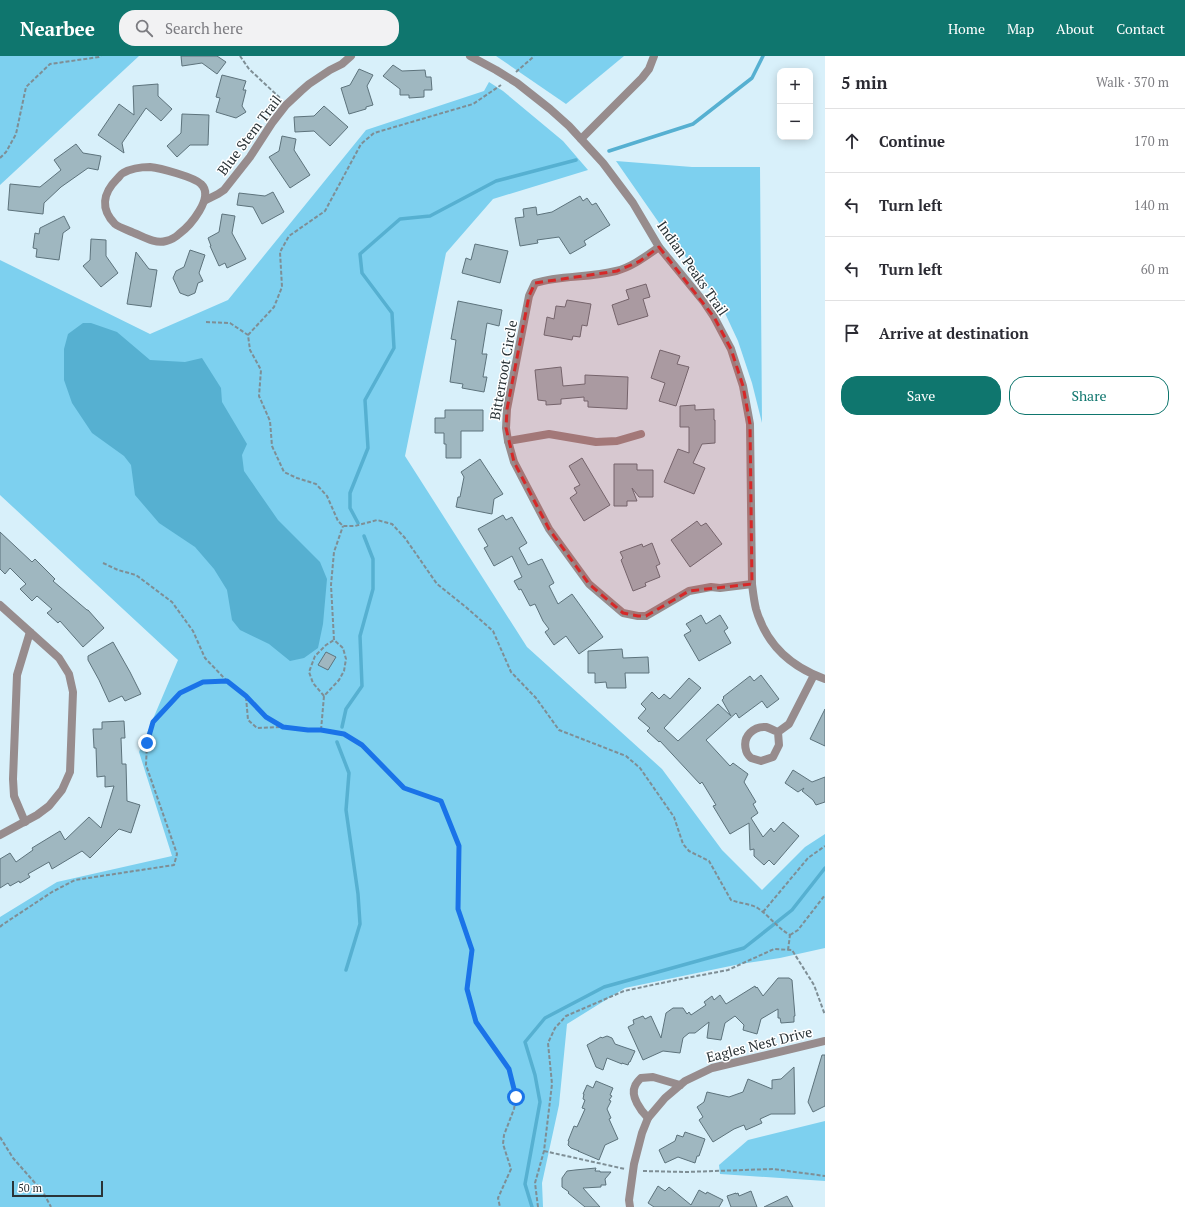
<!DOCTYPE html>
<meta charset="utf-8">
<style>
body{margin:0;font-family:"PT Serif",serif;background:#f2f2f3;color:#2b2b33}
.controls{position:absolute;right:12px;top:12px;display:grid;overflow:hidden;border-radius:8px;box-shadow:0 2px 10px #0003}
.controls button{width:36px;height:36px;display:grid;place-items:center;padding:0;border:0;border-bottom:1px solid #e1e1e2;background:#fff;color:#2b2b33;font:20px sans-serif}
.scale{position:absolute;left:12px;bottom:10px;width:91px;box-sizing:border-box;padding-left:4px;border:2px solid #2a3337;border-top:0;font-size:11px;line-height:14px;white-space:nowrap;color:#2a3337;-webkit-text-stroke:3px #fff;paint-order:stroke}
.stop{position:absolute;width:12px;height:12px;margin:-9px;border:3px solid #1a73e8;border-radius:50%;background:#fff}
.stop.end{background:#1a73e8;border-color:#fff;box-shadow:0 1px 4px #0008}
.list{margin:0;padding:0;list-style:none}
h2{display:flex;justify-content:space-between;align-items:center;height:52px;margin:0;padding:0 16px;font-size:17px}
h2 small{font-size:13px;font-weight:400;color:#7c7c81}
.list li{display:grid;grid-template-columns:26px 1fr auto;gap:12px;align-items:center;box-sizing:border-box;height:64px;padding:0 16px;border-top:1px solid #e1e1e2}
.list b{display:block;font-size:15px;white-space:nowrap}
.list em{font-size:13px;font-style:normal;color:#7c7c81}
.actions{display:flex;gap:8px;padding:12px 16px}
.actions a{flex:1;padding:9px 0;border:1px solid #0f766e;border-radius:16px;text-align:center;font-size:14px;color:#0f766e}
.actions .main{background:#0f766e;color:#fff}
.icon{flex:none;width:22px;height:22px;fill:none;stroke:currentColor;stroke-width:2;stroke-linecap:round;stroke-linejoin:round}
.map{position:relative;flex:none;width:825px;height:1151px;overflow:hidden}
header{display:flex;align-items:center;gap:24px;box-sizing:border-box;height:56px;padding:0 20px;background:#0f766e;color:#fff}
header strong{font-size:19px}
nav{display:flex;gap:22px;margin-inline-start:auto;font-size:14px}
.search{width:280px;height:36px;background:#f2f2f3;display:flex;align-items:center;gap:10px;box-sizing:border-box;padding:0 14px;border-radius:16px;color:#7c7c81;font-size:15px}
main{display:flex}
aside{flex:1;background:#fff}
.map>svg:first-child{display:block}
</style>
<header>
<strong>Nearbee</strong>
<div class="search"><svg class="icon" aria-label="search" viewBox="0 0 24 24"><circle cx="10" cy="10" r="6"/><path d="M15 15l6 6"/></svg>Search here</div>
<nav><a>Home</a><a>Map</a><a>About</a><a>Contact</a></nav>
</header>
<main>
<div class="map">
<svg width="825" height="1151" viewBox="0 0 825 1151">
<rect width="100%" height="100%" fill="#d8f0fa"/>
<g fill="#7dd0ef">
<polygon points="0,0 139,0 0,129"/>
<polygon points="496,0 624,0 566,48"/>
<polygon points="489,26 503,35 563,85 588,114 493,143 446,197 405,400 527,591 662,713 722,794 762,834 805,791 825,778 825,892 780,902 740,908 625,932 567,968 559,1049 542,1127 543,1151 0,1151 0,861 57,826 172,800 139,696 178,604 0,439 0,204 150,278 228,244 366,74 484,35"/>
<polygon points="616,105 692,111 760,111 762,367 752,327 738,285 724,255 683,197 664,174"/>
<polygon points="825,1065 825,1125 720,1118 719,1109 748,1084"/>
</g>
<polygon fill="#56b0d1" points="83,267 91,267 117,276 150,304 185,306 202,302 221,332 222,346 247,388 242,399 244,415 278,464 320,506 327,523 323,568 318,592 304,602 290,605 269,588 240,574 232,564 227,534 214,513 195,491 159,467 135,439 131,409 124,400 92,377 72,347 64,324 64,293 68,278"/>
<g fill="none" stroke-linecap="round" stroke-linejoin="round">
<g stroke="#56b0d1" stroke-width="3.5">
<polyline points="609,95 693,68 752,22 763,0"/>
<polyline points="358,467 350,452 350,437 368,392 365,344 394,292 392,257 362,217 360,198 400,163 430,160 496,125 576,104"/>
<polyline points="342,671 346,653 362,630 360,580 373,533 373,503 364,480"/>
<polyline points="337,686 349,717 346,754 358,838 360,868 346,914"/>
<polyline points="532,1151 525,1128 540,1046 535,1019 525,986 545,962 604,931 744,892 792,854 825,812"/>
</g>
</g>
<g fill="#9fb7c0" stroke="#5d737c">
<polygon points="181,0 217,0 226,6 217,18 202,7 182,10"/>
<polygon points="393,9 402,15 425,14 426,21 431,21 432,34 424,34 424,41 409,42 409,39 400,39 400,33 383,20"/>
<polygon points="359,13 373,19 367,30 373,49 366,51 366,53 349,58 341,32 350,29"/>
<polygon points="222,19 246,25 243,34 246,34 242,50 246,56 236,62 216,56 220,42 216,41"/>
<polygon points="158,28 158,40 172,53 161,65 146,52 122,87 124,97 98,79 119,48 134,59 133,30"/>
<polygon points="324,50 348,71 330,90 314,75 295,76 294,61 314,60"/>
<polygon points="182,58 209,59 208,89 190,89 177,101 167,90 181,77"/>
<polygon points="282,80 296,83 294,94 310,119 290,132 269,101 279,95"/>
<polygon points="76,88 83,97 101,100 98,114 88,112 61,131 44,147 43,158 8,154 10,128 40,131 61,114 54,104"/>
<polygon points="273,136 284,156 262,168 253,151 237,149 239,137 265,140"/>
<polygon points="580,140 583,145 587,142 592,149 596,147 610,169 584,185 586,189 570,198 559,181 537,184 538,187 520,190 515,162 524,161 523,153 536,151 537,159 552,156"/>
<polygon points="222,158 235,160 232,177 246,203 227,212 225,207 219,210 210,190 211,190 208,182 219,176"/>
<polygon points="64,160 70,172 63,177 59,204 36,201 37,193 33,192 35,177 39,178 40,172"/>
<polygon points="91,183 106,184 106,200 118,217 101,231 83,210 90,204"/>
<polygon points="475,188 508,195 500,227 462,217 466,202 471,204"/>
<polygon points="190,194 205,199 199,217 203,225 198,227 195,237 188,240 180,237 173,222 176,215 184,211"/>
<polygon points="136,196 149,213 157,214 151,251 127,248"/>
<polygon points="646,228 650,241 643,243 648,260 618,269 612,249 629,243 626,234"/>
<polygon points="567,244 591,248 587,270 582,269 580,281 573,280 572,284 544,279 547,261 554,263 556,250 565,251"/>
<polygon points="458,245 502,254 499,270 487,267 482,298 487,298 483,321 487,321 484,336 462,332 463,328 450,326 456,284 451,283"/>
<polygon points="660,294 680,300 677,308 689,311 676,350 659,345 665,327 651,322"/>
<polygon points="561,311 563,330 585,328 585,319 628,321 627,353 588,351 588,345 584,345 584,341 561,343 561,348 546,349 546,345 538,344 535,314"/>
<polygon points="695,349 695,354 714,353 714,364 715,364 715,387 702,388 693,407 705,412 694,438 664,426 678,393 689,397 689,371 680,371 680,350"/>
<polygon points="445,354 483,354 483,375 461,375 461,402 446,402 446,388 444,388 444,377 435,377 435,362 445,362"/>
<polygon points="582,402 610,449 584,465 570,442 577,437 574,432 580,429 569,410"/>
<polygon points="480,403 503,438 494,443 492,458 456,451 458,441 460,441 464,421 461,416"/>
<polygon points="614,408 637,408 637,414 653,414 653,441 639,441 632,432 637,445 627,445 627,450 614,450"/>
<polygon points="503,459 506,464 512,461 527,487 519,492 528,509 542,503 554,527 549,530 558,548 572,538 603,581 579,598 566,580 554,589 545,576 549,573 543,565 535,548 530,550 521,533 519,534 514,525 522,521 512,500 494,510 484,492 488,490 478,473"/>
<polygon points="697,465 701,470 706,467 722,488 690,511 671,484"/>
<polygon points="0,476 32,506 35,503 55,523 53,525 87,554 88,554 104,572 83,591 60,565 58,567 47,557 52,553 37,540 32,545 20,533 26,528 10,512 5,518 0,513"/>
<polygon points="652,487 660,508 656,510 660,521 645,527 646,530 633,535 621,504 623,502 620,496 642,488 643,491"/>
<polygon points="701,559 706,568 720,559 728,572 724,575 731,587 699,605 684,579 691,575 686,568"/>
<polygon points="113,586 130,616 141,638 125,645 122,640 109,646 99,624 88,604 88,600"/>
<polygon points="622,593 623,602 648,601 649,617 625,617 626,632 607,632 606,626 595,627 595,617 588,617 588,595"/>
<polygon points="326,596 336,601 328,614 318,609"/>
<polygon points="761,619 779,643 767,652 762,645 739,662 736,657 706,684 730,710 733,707 748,718 744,726 756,746 753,748 758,757 751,762 763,781 771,772 774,776 783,766 799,780 774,809 769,804 764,809 754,800 754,793 750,794 749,767 730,778 713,750 716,749 702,726 700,728 660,685 659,686 647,675 650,672 638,662 646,653 641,648 652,636 659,643 664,638 670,643 689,622 701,632 664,672 678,685 718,648 731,660 722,644 724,642 723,641 750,620 754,625"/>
<polygon points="825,653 825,690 810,683"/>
<polygon points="124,665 125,682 121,682 122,708 126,708 127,745 140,749 131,777 119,773 90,802 82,795 52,813 49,806 28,818 30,821 20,827 19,825 10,830 8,827 0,832 0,803 10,797 16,806 33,794 32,792 60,775 65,784 89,761 101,772 114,730 105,731 105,720 97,721 96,692 94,692 93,673 102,673 102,666"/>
<polygon points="793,714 812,726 825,721 825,746 816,749 813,744 802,735 804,732 798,736 785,727"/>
<polygon points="778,922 789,922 792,924 795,960 794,960 794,966 781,967 780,962 778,962 778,953 761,963 757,978 743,974 744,969 735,960 725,967 721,984 707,982 709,966 695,977 689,977 683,982 680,997 663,995 643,1004 628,971 634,968 633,964 643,960 645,963 651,960 661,982 666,957 673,952 683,952 687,958 689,956 691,959 706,949 704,946 712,940 714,944 720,939 726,948 755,930 756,932 757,931 763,940"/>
<polygon points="607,980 612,982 615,988 635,995 630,1006 629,1006 628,1009 622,1007 622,1008 607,1002 603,1014 596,1011 587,989 601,981 602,982"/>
<polygon points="822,999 825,999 825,1050 813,1056 808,1046"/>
<polygon points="794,1011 795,1058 771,1058 760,1063 762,1067 746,1074 744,1069 734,1073 713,1086 699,1064 703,1061 697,1051 704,1046 707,1036 729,1041 743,1036 748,1023 772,1033 772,1024 781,1023"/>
<polygon points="596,1025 613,1032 610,1039 612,1040 609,1044 611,1045 607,1053 611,1062 609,1063 618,1083 605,1089 599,1104 578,1095 579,1095 571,1092 568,1089 569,1085 568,1085 574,1070 577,1071 585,1053 582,1052 585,1044 583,1043 584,1038 583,1038 587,1029 593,1032"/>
<polygon points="685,1076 705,1083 699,1100 697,1100 695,1107 678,1101 665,1107 659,1094 675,1085 677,1079 683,1081"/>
<polygon points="596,1112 595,1115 600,1115 600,1116 611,1116 605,1123 606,1129 601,1129 601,1131 583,1132 600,1151 585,1151 568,1137 569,1136 562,1131 562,1122 567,1115 575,1114"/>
<polygon points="658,1130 665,1135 669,1131 691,1149 699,1134 706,1138 707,1136 723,1144 719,1151 654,1151 648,1147"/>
<polygon points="751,1135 757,1151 731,1151 727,1140 736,1137 736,1138 738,1137 739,1140"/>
<polygon points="787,1140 793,1151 764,1151"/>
</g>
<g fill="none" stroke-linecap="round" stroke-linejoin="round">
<g stroke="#7e8e95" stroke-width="2" stroke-dasharray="4 2" stroke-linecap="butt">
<polyline points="240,0 249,13 280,42"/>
<polyline points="516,16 532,2 534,0"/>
<polyline points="0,102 6,96 16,78 26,31 50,8 99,1 101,0"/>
<path d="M206,266L230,267L248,279L250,294L261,314L259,340L270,365L272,390L284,416L297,422L316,428L327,440L338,465L343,470H355L377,464L392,468L405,482L437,528L467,552L493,575L511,616L536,642L559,674L626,700L640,712L674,761L683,788L689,795L709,805L731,844C739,847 749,848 756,851C769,859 776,871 790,879"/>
<polyline points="248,279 274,251 282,231 280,196 289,180 325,155 361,88 374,77 473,48 501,29"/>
<polyline points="103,507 118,514 136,519 172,546 193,575 205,602 227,625 246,641 267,661 283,671 308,674 321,674 343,678 362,689 404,732 441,745 459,790 458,853 473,894 467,933 476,966 509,1013 516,1041 514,1053 504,1079 503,1088 511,1113 498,1142 500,1151"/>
<polyline points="324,640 313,627 309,616 315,600 326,589 334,584"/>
<polyline points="246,641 248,664 257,672 282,671"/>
<polyline points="321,674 324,640 339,624 344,615 346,603 343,592 334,584 331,529 334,496 343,470"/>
<polyline points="763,856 808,802 825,790"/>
<polyline points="0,871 2,869 52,836 75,824 174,809 177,798 146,709 147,687 153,666 180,637 203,626 227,625"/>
<polyline points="790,879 798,874 825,839"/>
<polyline points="788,894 790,879"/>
<polyline points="0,1081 13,1102 43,1136 51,1151"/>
<polyline points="544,1095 625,1113"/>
<polyline points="643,1115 686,1116 773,1113 825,1120"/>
<polyline points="538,1151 535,1127 544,1095 552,1028 548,987 555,972 566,960 624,935 676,924 728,914 774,893 792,894 814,929 825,959"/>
</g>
<g stroke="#978c8d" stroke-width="8">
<path d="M470,0L496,14L517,27L550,53L569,70L603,107L633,147L659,191L704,246L714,261L731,293L743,330L750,368L752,528C753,536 754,545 756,553C766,588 791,611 825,623"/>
<polyline points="581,83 642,22 649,13 654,0"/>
<path d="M150,111C160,112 194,121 201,128C215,141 190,170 179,178C176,181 170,184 166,185C155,188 144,181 134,177C128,174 120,172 115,168C100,153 103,137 117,123C119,121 121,118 123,117C132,112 141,111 150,111Z"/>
<polyline points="206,144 218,138 224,134 250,101 272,67 286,49 301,35 309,28 330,14 342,8 351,0"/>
<path d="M659,191C646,200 632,211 616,215C589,222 561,219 535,227L529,240L507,353L506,372L508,385L514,406L549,473L589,528L623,557L638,560H646L689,535L711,531L720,532L752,528"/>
<polyline points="508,385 549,378 596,386 617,385 641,378"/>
<polyline points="0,549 59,602 69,618 73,636 70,716 62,734 49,750 37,759 0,779"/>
<path d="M778,676L779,689L773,701L761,705L751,702C749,700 746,696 746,694C742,680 754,670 766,671C770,672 775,675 778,676L789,668L814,619"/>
<polyline points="25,766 14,740 13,723 17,619 30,576"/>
<path d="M648,1062C641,1055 630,1040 635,1030C636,1027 639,1024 641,1022L653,1021L680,1029"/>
<polyline points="630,1151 629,1144 634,1108 642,1077 648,1062 665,1042 685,1025 712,1012 825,985"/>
</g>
</g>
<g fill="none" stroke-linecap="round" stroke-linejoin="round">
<polyline stroke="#1a73e8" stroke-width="5" points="147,687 153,666 180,637 203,626 227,625 246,640 266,661 283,671 308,674 321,674 344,678 362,689 404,732 441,745 459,790 458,853 472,894 467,933 476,966 509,1013 516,1041"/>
</g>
<path fill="#d62828" fill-opacity="0.2" stroke="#d62828" stroke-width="3" stroke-dasharray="8 5" stroke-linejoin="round" d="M659,191L714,261L731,293L743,330L750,368L752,528L689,535L646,560H638L623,557L589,528L549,473L514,406L506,372L507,353L529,240L535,227L617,215L640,205Z"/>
<g text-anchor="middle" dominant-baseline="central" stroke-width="3" stroke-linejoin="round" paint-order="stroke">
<g font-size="14" fill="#2a3337" stroke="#fff">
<text transform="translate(249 79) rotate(-53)">Blue Stem Trail</text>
<text transform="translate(693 212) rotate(55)">Indian Peaks Trail</text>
<text transform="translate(503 314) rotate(-80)">Bitterroot Circle</text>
<text transform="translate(759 988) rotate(-14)">Eagles Nest Drive</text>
</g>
</g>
</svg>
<div class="controls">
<button>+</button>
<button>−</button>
</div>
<div class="scale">50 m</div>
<div class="stop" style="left:516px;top:1041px"></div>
<div class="stop end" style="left:147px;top:687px"></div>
</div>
<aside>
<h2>5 min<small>Walk · 370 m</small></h2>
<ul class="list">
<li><svg class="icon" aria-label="ahead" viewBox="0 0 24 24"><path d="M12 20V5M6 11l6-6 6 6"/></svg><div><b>Continue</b></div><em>170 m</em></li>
<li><svg class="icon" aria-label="left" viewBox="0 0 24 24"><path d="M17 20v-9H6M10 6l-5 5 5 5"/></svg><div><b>Turn left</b></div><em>140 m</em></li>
<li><svg class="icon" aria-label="left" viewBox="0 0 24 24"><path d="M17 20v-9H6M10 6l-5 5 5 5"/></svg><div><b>Turn left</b></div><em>60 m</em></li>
<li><svg class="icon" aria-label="arrive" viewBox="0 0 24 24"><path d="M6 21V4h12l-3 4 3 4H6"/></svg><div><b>Arrive at destination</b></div></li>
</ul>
<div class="actions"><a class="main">Save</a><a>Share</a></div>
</aside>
</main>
